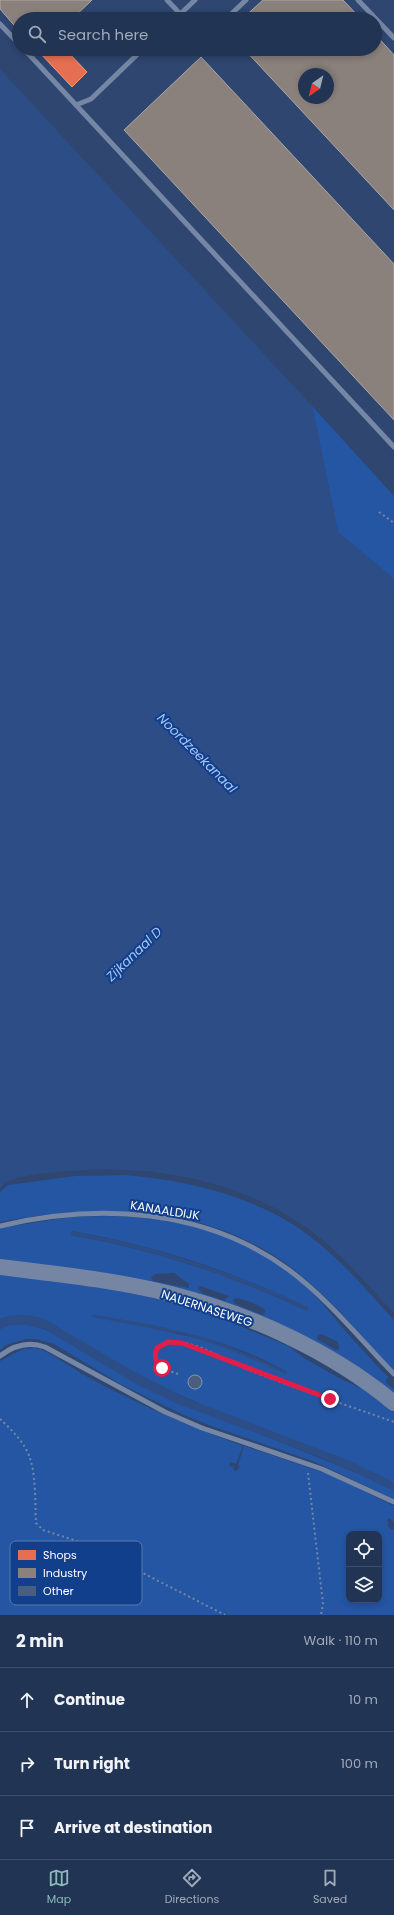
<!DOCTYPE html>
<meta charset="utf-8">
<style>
body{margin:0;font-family:Poppins,sans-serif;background:#2e3f5e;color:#f1f3f6}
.controls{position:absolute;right:12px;bottom:12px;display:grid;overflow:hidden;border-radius:8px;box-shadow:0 2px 6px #0003}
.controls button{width:36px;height:36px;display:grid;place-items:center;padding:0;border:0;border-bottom:1px solid #3f4f6b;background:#223454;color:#f1f3f6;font:20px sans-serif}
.compass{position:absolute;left:298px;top:68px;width:36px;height:36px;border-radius:50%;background:#223454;box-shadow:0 2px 6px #0003;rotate:215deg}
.stop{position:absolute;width:12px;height:12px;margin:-9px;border:3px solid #e11d48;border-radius:50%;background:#fff}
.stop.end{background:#e11d48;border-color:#fff;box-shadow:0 1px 4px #0008}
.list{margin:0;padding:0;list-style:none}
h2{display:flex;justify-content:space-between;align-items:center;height:52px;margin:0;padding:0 16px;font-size:17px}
h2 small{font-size:13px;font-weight:400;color:#a2aab8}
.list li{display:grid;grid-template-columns:26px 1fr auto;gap:12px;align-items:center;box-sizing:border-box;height:64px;padding:0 16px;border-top:1px solid #3f4f6b}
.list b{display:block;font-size:15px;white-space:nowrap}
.list em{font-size:13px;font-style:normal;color:#a2aab8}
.icon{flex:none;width:22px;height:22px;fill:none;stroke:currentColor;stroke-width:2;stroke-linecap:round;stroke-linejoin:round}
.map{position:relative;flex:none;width:394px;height:1615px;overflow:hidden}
.search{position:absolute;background:#223454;box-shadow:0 2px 6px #0003;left:12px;right:12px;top:12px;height:44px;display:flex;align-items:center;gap:10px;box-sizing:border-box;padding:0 14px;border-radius:22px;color:#a2aab8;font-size:15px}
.sheet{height:244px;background:#223454}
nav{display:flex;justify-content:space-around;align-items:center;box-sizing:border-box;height:56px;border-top:1px solid #3f4f6b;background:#223454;font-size:11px;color:#a2aab8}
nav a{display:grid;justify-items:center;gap:2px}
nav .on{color:#8bbbb9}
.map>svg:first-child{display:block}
</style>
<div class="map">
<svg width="394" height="1615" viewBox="0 0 394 1615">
<rect width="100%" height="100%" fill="#2e4670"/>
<g fill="#2556a3" fill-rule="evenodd">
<polygon points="312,406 394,496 394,579 338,532"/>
<path d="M126,1175C193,1181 264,1198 317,1242C346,1265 369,1293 394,1320V1371C363,1338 333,1301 297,1272C212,1204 102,1202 0,1222V1192L8,1185L75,1176Z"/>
<path d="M106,1216C132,1217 157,1218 182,1224C234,1234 287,1263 322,1303C337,1321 352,1339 368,1356C375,1363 381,1372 389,1377L386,1379V1383L394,1389V1394L270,1322L0,1260V1228L71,1217ZM71,1231C154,1245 233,1271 308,1308L307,1311C231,1275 154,1250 71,1235ZM174,1273L189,1284V1288L153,1281L151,1277L155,1274ZM200,1286L229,1296L228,1298H226L225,1301L202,1293L198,1289ZM236,1298C245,1300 259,1304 265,1310V1313L263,1315L235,1304L233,1300ZM321,1334L338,1342L339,1349L336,1350L317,1339L318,1335Z"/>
<path d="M0,1274L115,1290L159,1299L216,1316L288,1346L304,1358L339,1378L361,1388L394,1412V1483C328,1448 255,1429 187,1398C137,1376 90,1347 44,1319C29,1315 15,1314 0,1319ZM93,1315C159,1326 228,1338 287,1372L286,1374L248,1356L200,1339Z"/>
<polygon points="26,1324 47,1330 144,1387 369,1478 394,1491 394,1499 315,1462 209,1425 184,1415 122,1385 54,1344 36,1339 26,1339 6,1345 0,1350 0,1329 9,1325"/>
<path d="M36,1348L43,1350C60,1359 76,1371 93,1380C141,1406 191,1427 243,1446L236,1464L231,1462L229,1465L232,1467L234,1465L233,1469L236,1471L240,1467L238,1465L244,1446L331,1475L394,1506V1522L389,1518L387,1520L389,1523L387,1525L392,1530L394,1529V1615H0V1361L23,1349ZM349,1534H379V1600H349Z"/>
</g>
<g fill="#2d4d86">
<path d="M0,69L312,406L338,532L394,579V1313C369,1287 345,1257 315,1234C246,1181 155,1164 69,1171C51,1173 12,1174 0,1188Z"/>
<path d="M71,1231C154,1246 232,1271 308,1307L307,1311C231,1275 153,1249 71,1235Z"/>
<polygon points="16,1315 33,1316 44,1319 129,1369 188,1399 352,1462 394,1483 394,1491 355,1472 304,1451 178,1404 136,1384 43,1328 20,1324 9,1325 0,1329 0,1319"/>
<path d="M92,1315C123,1320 154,1324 183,1332C219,1341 253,1356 287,1372L286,1374L230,1350L187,1335L92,1317Z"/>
</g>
<polygon fill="#e76f51" stroke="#ee9a85" points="40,49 65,49 87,72 72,87 38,51"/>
<g fill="#8a817c" stroke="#ada7a3" fill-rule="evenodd">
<polygon points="0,0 92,0 72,19 19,19 19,31 0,9"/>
<polygon points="263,0 343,0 361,19 242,19"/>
<path d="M375,34L394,55V210L244,49H375ZM304,74H328V98H304Z"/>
<polygon points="201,57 394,264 394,420 124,130"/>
</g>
<circle fill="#495d7e" stroke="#8998b3" cx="195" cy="1382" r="7"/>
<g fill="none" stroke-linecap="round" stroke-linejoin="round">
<g stroke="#7587a5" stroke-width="2" stroke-dasharray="2 3" stroke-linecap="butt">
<polyline points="379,512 394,523"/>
<path d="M178,1374C167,1370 154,1367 155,1352L164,1343C191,1337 221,1358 244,1368C293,1388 344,1404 394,1422"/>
<path d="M0,1419C11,1429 25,1443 30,1458C36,1476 35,1503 36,1523L43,1530L86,1544L225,1615"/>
<polyline points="308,1473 323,1604 321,1615"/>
</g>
<g stroke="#7587a5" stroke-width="5">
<polyline points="167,0 185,19"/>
<polyline points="358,0 394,38"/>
<polyline points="175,19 195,0"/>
<polyline points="226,19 246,0"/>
<polyline points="0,24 19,44"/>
<polyline points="24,49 76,105"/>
<polyline points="143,49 91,99 76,105 394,447"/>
<path d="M0,1226C98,1203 205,1208 289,1270C328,1299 360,1339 394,1374"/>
<path d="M0,1356C14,1345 28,1341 45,1347L165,1412L202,1428L322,1469L394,1502"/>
</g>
<path stroke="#7486a3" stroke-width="16" d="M0,1267C57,1274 115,1280 171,1294C250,1314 331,1351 394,1403"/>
</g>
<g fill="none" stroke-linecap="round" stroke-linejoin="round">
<path stroke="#e11d48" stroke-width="5" d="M162,1368C155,1363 154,1356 157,1348L168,1342L182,1343L330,1399"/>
</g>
<g text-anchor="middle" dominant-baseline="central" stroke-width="4" stroke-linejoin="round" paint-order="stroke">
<g font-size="12" fill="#fff" stroke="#123f8c">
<text transform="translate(165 1210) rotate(9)">KANAALDIJK</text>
<text transform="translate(207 1308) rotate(18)">NAUERNASEWEG</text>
</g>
<g font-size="13" font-style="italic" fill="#a6c6f8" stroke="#123f8c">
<text transform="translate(197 753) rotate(45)">Noordzeekanaal</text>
<text transform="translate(134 954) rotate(-44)">Zijkanaal D</text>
</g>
</g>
<rect x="10" y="1541" width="132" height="64" rx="6" fill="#123f8c" stroke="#5979ae" stroke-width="1"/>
<rect x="18" y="1550" width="18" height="10" fill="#e76f51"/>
<rect x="18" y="1568" width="18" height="10" fill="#8a817c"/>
<rect x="18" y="1586" width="18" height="10" fill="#495d7e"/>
<g font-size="11" fill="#fff">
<text x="43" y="1559">Shops</text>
<text x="43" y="1577">Industry</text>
<text x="43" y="1595">Other</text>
</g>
</svg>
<div class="controls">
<button><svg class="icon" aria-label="locate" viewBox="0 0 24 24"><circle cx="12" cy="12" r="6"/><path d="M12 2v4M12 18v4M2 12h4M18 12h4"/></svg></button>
<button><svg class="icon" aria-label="layers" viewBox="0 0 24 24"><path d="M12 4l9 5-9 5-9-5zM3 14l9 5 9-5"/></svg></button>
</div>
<svg class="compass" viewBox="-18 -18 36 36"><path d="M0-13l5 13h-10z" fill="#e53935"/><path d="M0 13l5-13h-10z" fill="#a2aab8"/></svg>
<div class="stop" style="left:162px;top:1368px"></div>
<div class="stop end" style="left:330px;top:1399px"></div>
<div class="search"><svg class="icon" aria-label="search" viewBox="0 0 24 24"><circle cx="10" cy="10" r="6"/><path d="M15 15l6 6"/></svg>Search here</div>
</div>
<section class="sheet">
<h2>2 min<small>Walk · 110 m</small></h2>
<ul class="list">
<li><svg class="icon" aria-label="ahead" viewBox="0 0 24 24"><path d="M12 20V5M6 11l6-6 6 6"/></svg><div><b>Continue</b></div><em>10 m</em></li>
<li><svg class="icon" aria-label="right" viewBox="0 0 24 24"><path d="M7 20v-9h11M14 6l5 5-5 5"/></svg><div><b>Turn right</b></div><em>100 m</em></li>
<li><svg class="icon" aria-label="arrive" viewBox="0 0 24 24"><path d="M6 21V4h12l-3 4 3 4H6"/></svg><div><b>Arrive at destination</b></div></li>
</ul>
</section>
<nav>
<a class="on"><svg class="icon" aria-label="map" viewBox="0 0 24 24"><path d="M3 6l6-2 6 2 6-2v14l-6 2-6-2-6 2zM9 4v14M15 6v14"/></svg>Map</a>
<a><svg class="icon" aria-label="directions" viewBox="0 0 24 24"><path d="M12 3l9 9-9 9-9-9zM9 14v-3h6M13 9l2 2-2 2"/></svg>Directions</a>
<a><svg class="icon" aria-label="saved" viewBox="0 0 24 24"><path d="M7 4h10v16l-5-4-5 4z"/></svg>Saved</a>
</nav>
